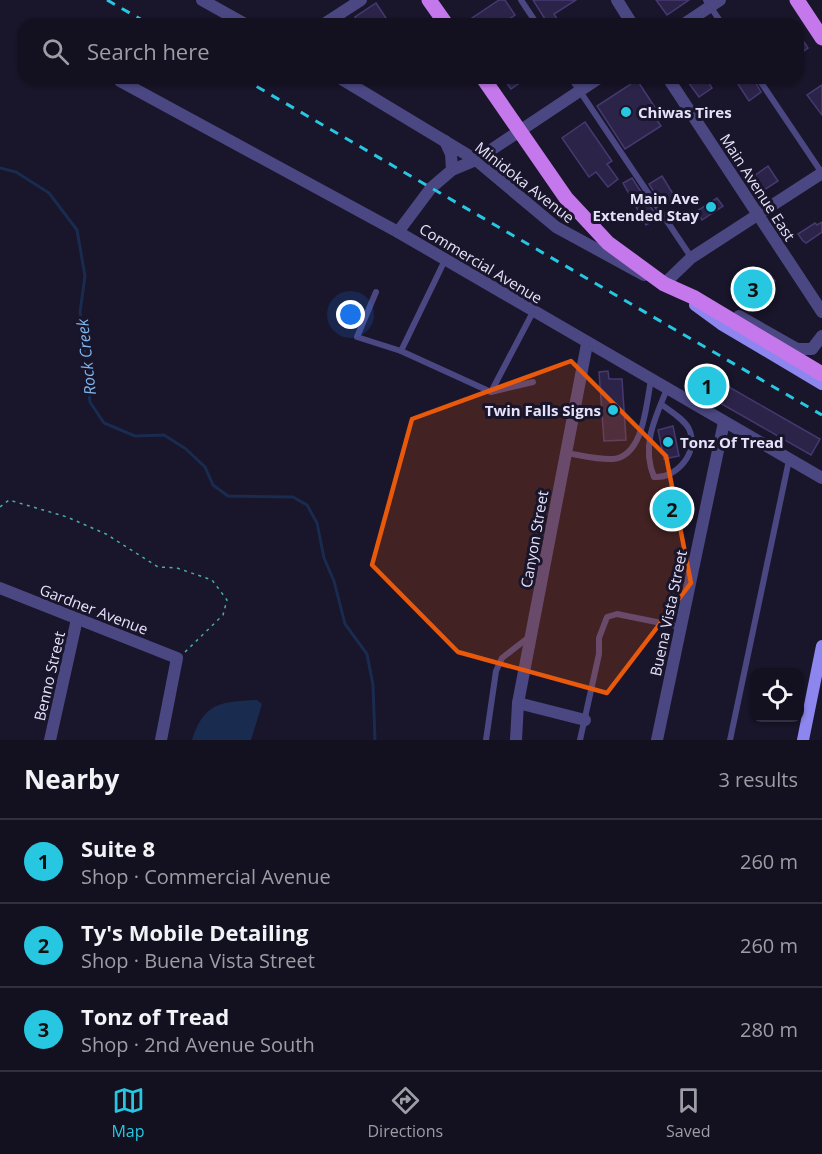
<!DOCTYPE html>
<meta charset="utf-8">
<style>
body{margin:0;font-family:"Open Sans",sans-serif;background:#1c1929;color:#f1f3f6}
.controls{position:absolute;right:18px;bottom:18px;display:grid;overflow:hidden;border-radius:12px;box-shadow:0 2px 4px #0004}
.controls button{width:54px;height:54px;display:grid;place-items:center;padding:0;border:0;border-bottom:2px solid #32303e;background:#131020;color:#f1f3f6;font:30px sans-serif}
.you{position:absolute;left:351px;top:315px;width:21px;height:21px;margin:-15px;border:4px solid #fff;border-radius:50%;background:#1a73e8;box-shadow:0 0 0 9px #1a73e833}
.badge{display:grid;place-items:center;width:39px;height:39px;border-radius:50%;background:#28c7e1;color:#111;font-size:20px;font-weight:700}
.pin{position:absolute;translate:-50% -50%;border:3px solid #fff;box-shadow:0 2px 6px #0006}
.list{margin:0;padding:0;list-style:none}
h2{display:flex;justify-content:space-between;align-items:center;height:78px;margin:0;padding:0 24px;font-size:26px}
h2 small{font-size:20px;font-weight:400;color:#9d9da5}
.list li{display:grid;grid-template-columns:39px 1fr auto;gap:18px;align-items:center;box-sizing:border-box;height:84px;padding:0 24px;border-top:2px solid #32303e}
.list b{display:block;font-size:22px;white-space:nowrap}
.list p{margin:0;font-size:20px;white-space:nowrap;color:#9d9da5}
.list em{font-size:20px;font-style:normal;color:#9d9da5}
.icon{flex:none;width:33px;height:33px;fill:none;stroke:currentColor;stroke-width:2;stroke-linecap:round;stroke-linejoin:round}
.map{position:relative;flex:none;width:822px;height:740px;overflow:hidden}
.search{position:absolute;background:#131020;box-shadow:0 2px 4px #0004;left:18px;right:18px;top:18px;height:66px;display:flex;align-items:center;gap:15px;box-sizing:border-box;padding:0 21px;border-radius:18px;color:#9d9da5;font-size:22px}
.sheet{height:330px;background:#131020}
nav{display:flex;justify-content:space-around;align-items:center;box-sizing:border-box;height:84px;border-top:2px solid #32303e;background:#131020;font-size:16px;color:#9d9da5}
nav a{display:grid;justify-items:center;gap:3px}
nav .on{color:#28c7e1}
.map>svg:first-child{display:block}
</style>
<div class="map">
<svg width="822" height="740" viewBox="0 0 822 740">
<rect width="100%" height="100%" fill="#19152a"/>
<path fill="#192c4f" d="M257,700L262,704L251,740H192C204,702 221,702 257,700Z"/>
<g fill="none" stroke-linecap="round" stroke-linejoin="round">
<polyline stroke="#192c4f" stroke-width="3" points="0,168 16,172 49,193 77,230 85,276 80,312 90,402 104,423 135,436 164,435 186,449 205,467 213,485 228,496 293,497 307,505 317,523 324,558 334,581 345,624 367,654 373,685 375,740"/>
</g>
<g fill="#2c2448" stroke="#463971" stroke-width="1.5">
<polygon points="499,0 505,0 515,15 502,24 463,24"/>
<polygon points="533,0 576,0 554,14 560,24 542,24 545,19"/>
<polygon points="656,0 689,0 667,15"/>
<polygon points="376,3 390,24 360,24 355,17"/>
<polygon points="798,33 808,48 798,55"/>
<polygon points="503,78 527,78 511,89"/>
<polygon points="685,78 706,78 712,88 699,97"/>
<polygon points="734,78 753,78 761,92 749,101"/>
<polygon points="637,80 656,109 651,111 661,126 625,149 597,106"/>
<polygon points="822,85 822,115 807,95"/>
<polygon points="585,122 612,161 607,164 618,179 608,187 596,172 589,177 562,138"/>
<polygon points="768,166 778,181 764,190 754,176"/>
<polygon points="662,176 675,197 662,205 649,184"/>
<polygon points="632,178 658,218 646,225 623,183"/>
<polygon points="717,198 723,206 702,220 697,211"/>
<polygon points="822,222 822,232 806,243 803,241 798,234 815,223 817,225"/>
<polygon points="746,272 754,283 769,273 775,281 751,297 738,276"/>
<polygon points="608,371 609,379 622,379 626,440 604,441 599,372"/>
<polygon points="708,375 820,439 811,455 699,391"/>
<polygon points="673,426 679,456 664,459 658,430"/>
<polygon points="667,498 682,501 677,524 662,521"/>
</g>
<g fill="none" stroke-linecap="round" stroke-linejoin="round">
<polyline stroke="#43aeac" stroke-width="1.5" stroke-dasharray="3 4.5" stroke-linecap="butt" points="0,507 9,500 67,517 106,534 158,567 177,568 212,580 227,600 223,615 185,652"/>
<g stroke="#4b4782" stroke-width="6">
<polyline points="521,0 537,24"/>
<polyline points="706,0 722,24"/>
<polyline points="571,78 691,257"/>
<polyline points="758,78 822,173"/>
<polyline points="376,292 357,337 401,351 445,260"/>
<polyline points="401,351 491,392 533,312"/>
<polyline points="491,392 533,382"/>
<path d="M661,404C670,411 684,419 689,429C700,452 676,479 654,477C641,446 655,418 667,389"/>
<path d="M566,453C580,455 598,460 613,459C644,456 646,404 651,380"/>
<polyline points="486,740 496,671 502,658 529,637"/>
<polyline points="580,740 599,654 599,638 607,617 617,614 681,627"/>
<polyline points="730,740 789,460"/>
</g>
<g stroke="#4b4782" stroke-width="12">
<polyline points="324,24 361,0"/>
<polyline points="684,24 720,0"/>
<polyline points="120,81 398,232 822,478"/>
<polyline points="445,141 451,154 452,170"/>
<polyline points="398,232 431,188 452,170 476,160 599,78"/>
<polyline points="664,284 691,258 822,173"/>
<polyline points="0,588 177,658 161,740"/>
<polyline points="518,703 585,720"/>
<polyline points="50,740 77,619"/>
<polyline points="516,740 518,703 587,344"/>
<polyline points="657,740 724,422"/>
</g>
<g stroke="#4b4782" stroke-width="12">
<polyline points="202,0 245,24"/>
<polyline points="617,0 632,24"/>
<polyline points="340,78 476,160 556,227 644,275"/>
<polyline points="668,78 822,312"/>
<polyline points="739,316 797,349 812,349 822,336"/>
</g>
<g stroke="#8c86ee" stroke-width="12">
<polyline points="695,305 721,324 822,384"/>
<polyline points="803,740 822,646"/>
</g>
<g stroke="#c578ec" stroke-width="15">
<polyline points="429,0 446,24"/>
<polyline points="797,0 822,38"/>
<polyline points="483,78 566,198 608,243 664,284 693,297 822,374"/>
</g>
<g stroke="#28c7e1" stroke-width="3" stroke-dasharray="9 8" stroke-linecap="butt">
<polyline points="107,0 149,24"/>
<polyline points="242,78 822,415"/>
</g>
</g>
<path fill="#e8590c" fill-opacity="0.2" stroke="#e8590c" stroke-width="4.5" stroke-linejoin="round" d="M571,361L666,456L691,583L607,693L458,652L372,565L412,419Z"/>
<g fill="#28c7e1" stroke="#19152a" stroke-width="2">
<circle cx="626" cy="112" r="6"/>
<circle cx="711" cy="207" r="6"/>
<circle cx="613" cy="410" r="6"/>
<circle cx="668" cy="442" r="6"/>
</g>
<g text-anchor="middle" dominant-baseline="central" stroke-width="6" stroke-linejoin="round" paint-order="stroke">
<g font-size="15" font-weight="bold" fill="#e6e2fb" stroke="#19152a" text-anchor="start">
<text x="638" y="112">Chiwas Tires</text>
<text x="699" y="198" text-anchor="end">Main Ave<tspan x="699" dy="17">Extended Stay</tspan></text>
<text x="601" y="410" text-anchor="end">Twin Falls Signs</text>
<text x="680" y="442">Tonz Of Tread</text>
</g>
<g font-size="15" fill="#e6e2fb" stroke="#19152a">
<text transform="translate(525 182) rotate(38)">Minidoka Avenue</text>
<text transform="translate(758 187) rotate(57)">Main Avenue East</text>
<text transform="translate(481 263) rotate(31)">Commercial Avenue</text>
<text transform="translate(534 539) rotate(-80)">Canyon Street</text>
<text transform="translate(94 609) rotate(21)">Gardner Avenue</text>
<text transform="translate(668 613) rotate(-78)">Buena Vista Street</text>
<text transform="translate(49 676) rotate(-77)">Benno Street</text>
</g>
<g font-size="16" font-style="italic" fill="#7eb5ed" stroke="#19152a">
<text transform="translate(86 357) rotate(-96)">Rock Creek</text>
</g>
</g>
</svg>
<div class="controls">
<button><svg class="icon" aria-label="locate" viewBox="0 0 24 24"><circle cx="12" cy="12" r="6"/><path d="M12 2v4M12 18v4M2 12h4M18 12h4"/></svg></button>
</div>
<div class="you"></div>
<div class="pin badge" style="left:707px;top:386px">1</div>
<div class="pin badge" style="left:672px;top:509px">2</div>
<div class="pin badge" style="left:753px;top:289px">3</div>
<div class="search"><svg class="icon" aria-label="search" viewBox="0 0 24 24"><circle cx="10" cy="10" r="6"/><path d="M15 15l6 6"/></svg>Search here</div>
</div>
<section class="sheet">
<h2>Nearby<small>3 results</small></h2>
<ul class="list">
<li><span class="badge">1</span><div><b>Suite 8</b><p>Shop · Commercial Avenue</p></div><em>260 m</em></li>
<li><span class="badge">2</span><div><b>Ty's Mobile Detailing</b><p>Shop · Buena Vista Street</p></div><em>260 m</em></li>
<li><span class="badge">3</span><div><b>Tonz of Tread</b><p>Shop · 2nd Avenue South</p></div><em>280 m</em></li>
</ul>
</section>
<nav>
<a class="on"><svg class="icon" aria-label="map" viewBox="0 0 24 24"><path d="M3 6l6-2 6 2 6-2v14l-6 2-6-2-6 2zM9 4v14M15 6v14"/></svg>Map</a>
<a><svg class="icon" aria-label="directions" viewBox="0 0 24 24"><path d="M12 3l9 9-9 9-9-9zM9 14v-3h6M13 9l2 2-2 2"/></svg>Directions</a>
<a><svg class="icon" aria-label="saved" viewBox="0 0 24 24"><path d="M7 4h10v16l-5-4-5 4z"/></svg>Saved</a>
</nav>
